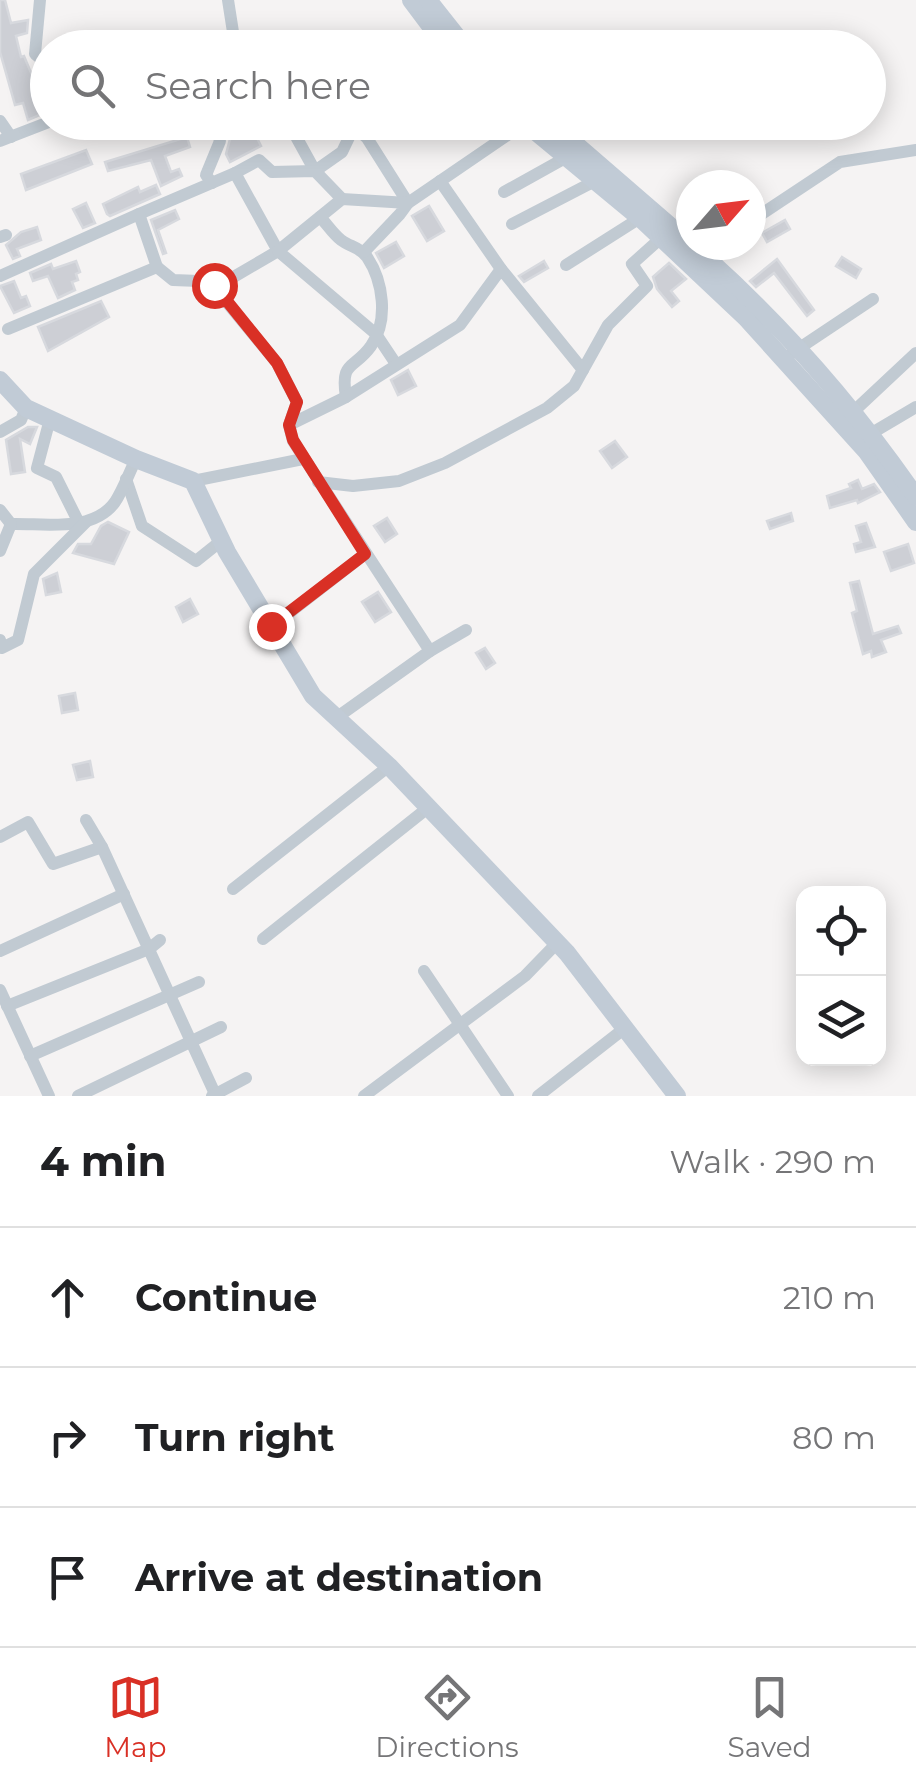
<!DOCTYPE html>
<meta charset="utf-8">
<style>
body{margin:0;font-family:Montserrat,sans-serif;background:#f2f2f2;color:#202124}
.controls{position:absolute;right:30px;bottom:30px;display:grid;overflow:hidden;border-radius:20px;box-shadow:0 5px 25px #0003}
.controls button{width:90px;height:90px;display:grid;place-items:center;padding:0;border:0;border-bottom:2px solid #e0e0e0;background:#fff;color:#202124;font:50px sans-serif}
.compass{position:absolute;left:676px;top:170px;width:90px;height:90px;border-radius:50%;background:#fff;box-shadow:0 5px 25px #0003;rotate:62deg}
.stop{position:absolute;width:30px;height:30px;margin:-22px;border:8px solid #d93025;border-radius:50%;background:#fff}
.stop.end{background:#d93025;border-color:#fff;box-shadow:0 2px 10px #0008}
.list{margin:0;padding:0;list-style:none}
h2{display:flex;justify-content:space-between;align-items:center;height:130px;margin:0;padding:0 40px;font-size:42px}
h2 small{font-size:32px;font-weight:400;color:#757577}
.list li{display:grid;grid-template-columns:65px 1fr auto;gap:30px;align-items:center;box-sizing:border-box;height:140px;padding:0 40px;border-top:2px solid #e0e0e0}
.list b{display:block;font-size:38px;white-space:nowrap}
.list em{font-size:32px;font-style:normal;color:#757577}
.icon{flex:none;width:55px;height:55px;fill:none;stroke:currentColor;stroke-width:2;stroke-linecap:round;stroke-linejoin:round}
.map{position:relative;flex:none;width:916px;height:1096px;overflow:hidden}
.search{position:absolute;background:#fff;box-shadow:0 5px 25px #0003;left:30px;right:30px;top:30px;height:110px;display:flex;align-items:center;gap:25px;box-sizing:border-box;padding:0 35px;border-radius:55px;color:#757577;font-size:38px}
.sheet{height:550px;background:#fff}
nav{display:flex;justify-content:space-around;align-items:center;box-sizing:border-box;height:140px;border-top:2px solid #e0e0e0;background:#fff;font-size:28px;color:#757577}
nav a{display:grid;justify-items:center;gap:5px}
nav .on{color:#d93025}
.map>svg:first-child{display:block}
</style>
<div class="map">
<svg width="916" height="1096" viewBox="0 0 916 1096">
<rect width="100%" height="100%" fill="#f5f3f3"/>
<g fill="#cdcfd5" stroke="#d7d9de" stroke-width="2.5">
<polygon points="0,0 5,0 11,23 28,20 27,33 16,36 21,57 24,56 39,92 35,93 42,114 28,120 23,103 15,105 0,52"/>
<polygon points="249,122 261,146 230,162 226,154 230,139 225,123"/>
<polygon points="187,137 190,147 165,156 171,172 179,169 182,176 161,186 151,160 108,171 105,162"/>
<polygon points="86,150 92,164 26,190 21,174"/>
<polygon points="156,185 160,194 110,216 107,214 103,204 138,187 140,192"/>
<polygon points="86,203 95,223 83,228 73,209"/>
<polygon points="429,206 444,231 427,241 412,216"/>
<polygon points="175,210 179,219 158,230 166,253 163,254 151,220"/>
<polygon points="785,220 790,229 767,242 762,233"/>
<polygon points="37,227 41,240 17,249 20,256 13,259 6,245 21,232"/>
<polygon points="396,242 404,256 384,268 376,253"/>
<polygon points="842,257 861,269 856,278 836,266"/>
<polygon points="777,259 814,310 807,316 774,273 756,287 750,281"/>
<polygon points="76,261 80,272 76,274 78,280 72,282 75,290 58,298 48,276 33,281 30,273 51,264 53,269"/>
<polygon points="544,261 548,268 524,282 519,276"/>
<polygon points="669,263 686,279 671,291 679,301 672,307 657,289 653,277"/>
<polygon points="14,281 21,298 26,296 30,306 14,313 0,286"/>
<polygon points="101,301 109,317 48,351 38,327"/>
<polygon points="408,370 416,386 398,395 391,380"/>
<polygon points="28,427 37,427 30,444 20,439 25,472 11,474 6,440"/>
<polygon points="615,441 627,457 612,468 600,451"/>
<polygon points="858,480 862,489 874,484 880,492 858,503 857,500 830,508 827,496 851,488 849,484"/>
<polygon points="791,513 793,521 770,529 767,521"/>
<polygon points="387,518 397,534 385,542 374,526"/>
<polygon points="108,522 129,532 114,564 73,553 78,544 91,544 101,526"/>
<polygon points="866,523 875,547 856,552 854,544 861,542 856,526"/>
<polygon points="908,544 914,563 891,571 884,552"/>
<polygon points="57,573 61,592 46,595 43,579"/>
<polygon points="859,581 873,634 898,626 901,633 881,640 886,652 872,657 871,651 863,654 852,613 857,611 850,583"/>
<polygon points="378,592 391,612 375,622 362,602"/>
<polygon points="190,599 198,614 183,622 176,607"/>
<polygon points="485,648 495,663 486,669 476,653"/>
<polygon points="75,693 78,710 62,713 59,696"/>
<polygon points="90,761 93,777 77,780 73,765"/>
</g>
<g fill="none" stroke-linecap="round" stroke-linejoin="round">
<g stroke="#c1cad2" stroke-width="12">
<polyline points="40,0 35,54 48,65"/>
<polyline points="227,48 233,32 228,0"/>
<polyline points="0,121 11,137"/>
<polyline points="288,122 315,171 342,152 354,127"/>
<polyline points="348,122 367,138 408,203 525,123"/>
<polyline points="0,141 49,122"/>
<polyline points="235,173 259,160 272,172 315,171 342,199"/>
<polyline points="440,181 501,269"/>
<polyline points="212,183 206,175 220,141 214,122"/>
<polyline points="504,192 567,157"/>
<polyline points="139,214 235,173 278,251 225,282 173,280 157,267"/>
<path d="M320,217C327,224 333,234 341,240C350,247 360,247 367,257C383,281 389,320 371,346C354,370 340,360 346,397"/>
<polyline points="751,221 840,162 916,150"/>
<polyline points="512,224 595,181"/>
<polyline points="0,237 6,235"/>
<polyline points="364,252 400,214 408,203 342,199 278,251 376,334 396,364"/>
<polyline points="702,254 716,245"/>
<polyline points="566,265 640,218"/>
<polyline points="0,276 139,214 157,267 8,329"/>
<polyline points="210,282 277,363 297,402 289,425 293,441 430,651 466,630"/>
<polyline points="792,353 873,299"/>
<polyline points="853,412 916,353"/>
<polyline points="50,419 37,468 56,477 79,523"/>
<polyline points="289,425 346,397 460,325 501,269 583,370"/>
<polyline points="0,432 21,420 26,408"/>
<polyline points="872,433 916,407"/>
<polyline points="126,479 142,526 196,561 221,541"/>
<polyline points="193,481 303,459"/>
<polyline points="318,482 353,486 399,481 445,463 547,408 574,386 608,325 647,286 632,264 661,238"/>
<path d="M0,510L11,524C44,523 93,533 115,502C123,490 129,473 136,459"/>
<polyline points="0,551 11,524"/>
<polyline points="271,627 365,554"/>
<polyline points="0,640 2,648 18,640 34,574 86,522"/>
<polyline points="336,718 430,651"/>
<polyline points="86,820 102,847"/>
<polyline points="0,837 28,822 53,864 102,847 216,1096"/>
<polyline points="233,889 389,766"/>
<polyline points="263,939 429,807"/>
<polyline points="0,951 124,894"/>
<polyline points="424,971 508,1096"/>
<polyline points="0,990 49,1096"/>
<polyline points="7,1006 149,949 160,940"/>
<polyline points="30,1056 199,982"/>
<polyline points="78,1096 221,1027"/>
<polyline points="212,1096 246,1078"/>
<polyline points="364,1096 525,976 557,943"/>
<polyline points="538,1096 625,1028"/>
</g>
<g stroke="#c1cbd6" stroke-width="18">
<polyline points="411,0 447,48"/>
<polyline points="428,0 466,48"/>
<polyline points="524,122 640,218 746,318 867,452 916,522"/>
<polyline points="550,122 691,244"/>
<path d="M692,245C777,319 852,404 916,497"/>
<polyline points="0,380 26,408 136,459 193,481 227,552 313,696 389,766 567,953 677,1096"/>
</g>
</g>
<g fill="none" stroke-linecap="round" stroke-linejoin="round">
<polyline stroke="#d93025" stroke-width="12" points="214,285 277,363 297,402 289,425 293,440 365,554 271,626"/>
</g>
</svg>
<div class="controls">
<button><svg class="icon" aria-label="locate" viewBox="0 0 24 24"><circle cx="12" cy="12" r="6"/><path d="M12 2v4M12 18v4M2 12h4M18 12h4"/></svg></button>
<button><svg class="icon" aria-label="layers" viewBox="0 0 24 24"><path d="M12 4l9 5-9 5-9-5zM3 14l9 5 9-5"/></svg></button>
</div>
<svg class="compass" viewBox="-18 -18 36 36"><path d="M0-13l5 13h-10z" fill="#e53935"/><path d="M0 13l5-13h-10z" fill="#757577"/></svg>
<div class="stop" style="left:214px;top:285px"></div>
<div class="stop end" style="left:271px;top:626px"></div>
<div class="search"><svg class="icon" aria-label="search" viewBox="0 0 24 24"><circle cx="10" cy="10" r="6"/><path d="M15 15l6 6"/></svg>Search here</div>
</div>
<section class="sheet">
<h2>4 min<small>Walk · 290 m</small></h2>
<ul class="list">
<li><svg class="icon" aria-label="ahead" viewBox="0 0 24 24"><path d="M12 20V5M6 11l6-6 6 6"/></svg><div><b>Continue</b></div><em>210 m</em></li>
<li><svg class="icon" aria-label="right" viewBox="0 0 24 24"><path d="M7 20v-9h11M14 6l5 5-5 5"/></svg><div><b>Turn right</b></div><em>80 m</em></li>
<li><svg class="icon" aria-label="arrive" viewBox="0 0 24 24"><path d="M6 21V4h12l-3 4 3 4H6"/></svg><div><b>Arrive at destination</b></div></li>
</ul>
</section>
<nav>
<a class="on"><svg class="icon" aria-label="map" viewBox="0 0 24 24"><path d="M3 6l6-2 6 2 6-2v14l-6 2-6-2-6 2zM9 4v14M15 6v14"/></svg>Map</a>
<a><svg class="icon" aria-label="directions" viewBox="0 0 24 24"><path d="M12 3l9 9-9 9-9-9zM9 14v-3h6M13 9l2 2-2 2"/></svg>Directions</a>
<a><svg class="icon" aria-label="saved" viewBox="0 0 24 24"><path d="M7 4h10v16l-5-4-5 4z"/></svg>Saved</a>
</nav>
